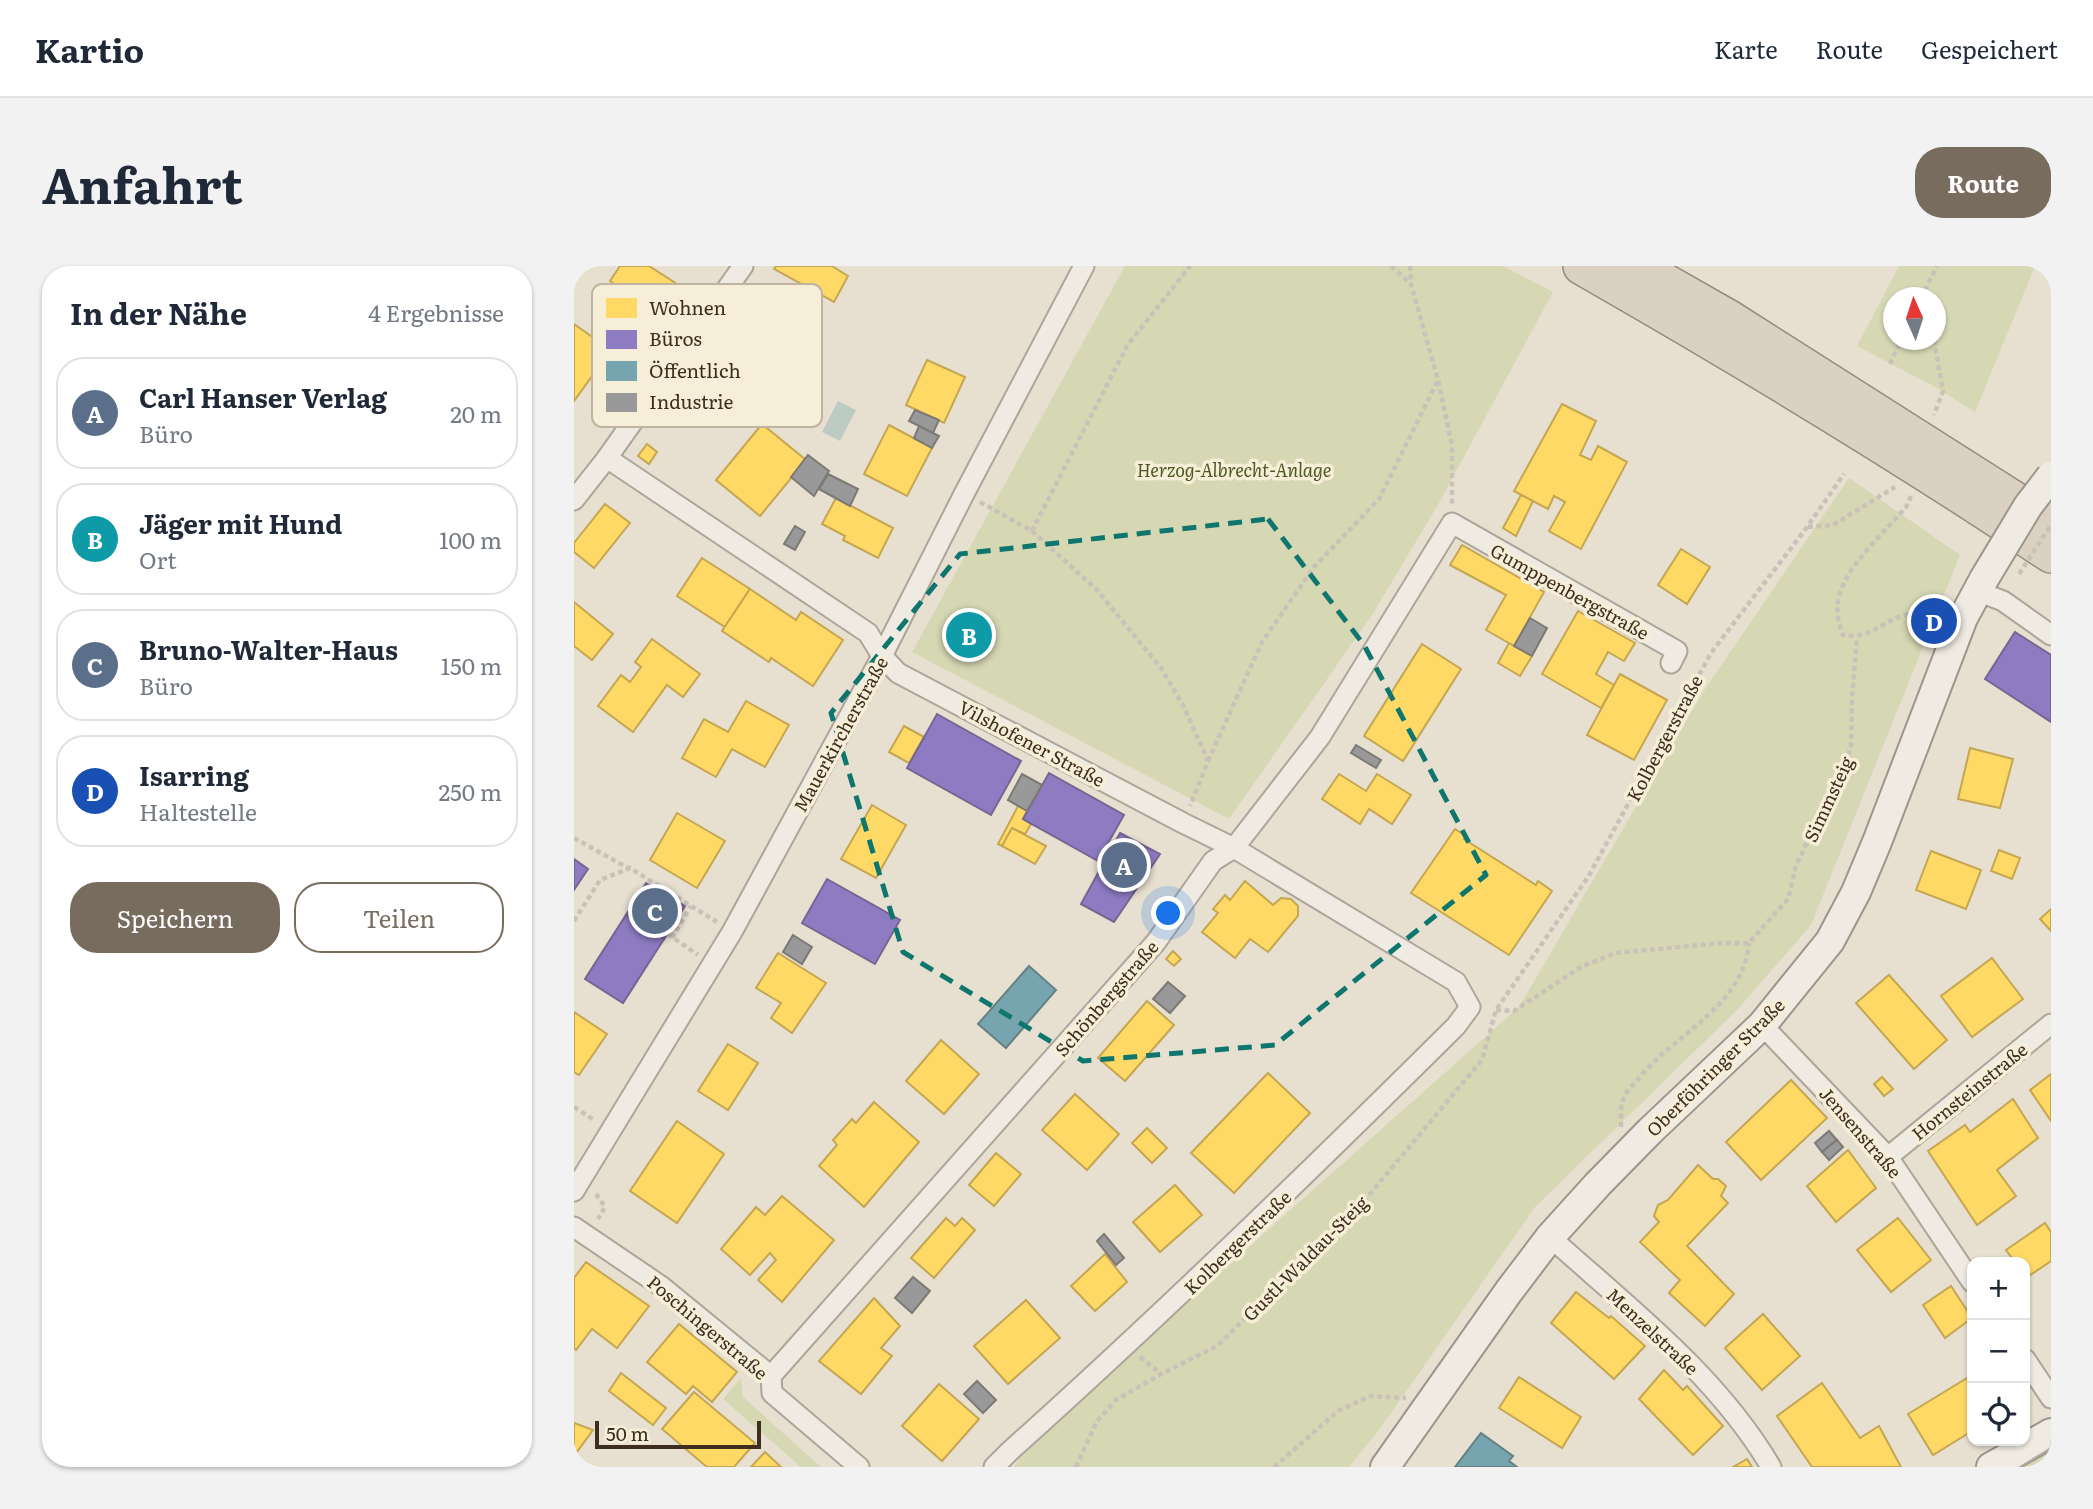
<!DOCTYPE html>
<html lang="de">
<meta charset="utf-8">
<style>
body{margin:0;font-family:Literata,serif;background:#f2f2f3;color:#1f2937}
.controls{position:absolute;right:21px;bottom:21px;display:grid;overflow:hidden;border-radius:14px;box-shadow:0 2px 5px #0004}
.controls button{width:63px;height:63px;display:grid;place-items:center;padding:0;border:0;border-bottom:2px solid #e0e1e3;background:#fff;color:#1f2937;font:35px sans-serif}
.compass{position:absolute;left:1309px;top:21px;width:63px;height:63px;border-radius:50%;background:#fff;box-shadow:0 2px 5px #0004;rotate:357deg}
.scale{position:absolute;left:21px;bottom:18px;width:166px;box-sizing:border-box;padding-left:7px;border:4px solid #3d2e20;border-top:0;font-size:19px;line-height:24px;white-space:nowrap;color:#3d2e20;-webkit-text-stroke:5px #f7eed8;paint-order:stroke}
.you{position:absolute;left:595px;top:648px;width:24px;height:24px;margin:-18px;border:5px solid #fff;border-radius:50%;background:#1a73e8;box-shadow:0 0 0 10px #1a73e833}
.badge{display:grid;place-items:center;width:46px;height:46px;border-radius:50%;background:#786c5e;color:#fff;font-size:23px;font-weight:700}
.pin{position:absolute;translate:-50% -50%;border:4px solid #fff;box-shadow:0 2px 7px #0006}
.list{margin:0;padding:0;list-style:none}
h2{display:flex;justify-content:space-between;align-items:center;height:91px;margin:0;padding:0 28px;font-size:30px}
h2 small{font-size:23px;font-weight:400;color:#747a83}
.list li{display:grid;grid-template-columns:46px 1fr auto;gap:21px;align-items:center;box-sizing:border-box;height:112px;margin:0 14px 14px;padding:0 14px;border:2px solid #e0e1e3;border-radius:28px}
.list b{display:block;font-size:26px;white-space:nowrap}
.list p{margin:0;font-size:23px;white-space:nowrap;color:#747a83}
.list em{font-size:23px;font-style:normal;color:#747a83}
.actions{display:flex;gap:14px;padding:21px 28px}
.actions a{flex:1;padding:16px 0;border:2px solid #786c5e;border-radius:28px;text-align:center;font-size:24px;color:#786c5e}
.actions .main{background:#786c5e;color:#fff}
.icon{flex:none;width:38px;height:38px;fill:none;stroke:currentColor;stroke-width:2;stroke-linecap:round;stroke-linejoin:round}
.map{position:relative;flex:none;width:1477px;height:1201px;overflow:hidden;border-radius:28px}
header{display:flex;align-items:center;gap:42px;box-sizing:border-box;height:98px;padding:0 35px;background:#fff;border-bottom:2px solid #e0e1e3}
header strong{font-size:33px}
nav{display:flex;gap:38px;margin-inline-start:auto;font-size:24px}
.intro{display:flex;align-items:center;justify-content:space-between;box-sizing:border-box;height:168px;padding:0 42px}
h1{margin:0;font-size:49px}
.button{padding:18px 32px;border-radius:28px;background:#786c5e;color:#fff;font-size:24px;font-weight:700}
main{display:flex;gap:42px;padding:0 42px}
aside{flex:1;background:#fff;border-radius:28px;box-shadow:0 2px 5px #0004}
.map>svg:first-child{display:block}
</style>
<header>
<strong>Kartio</strong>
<nav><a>Karte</a><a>Route</a><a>Gespeichert</a></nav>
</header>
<div class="intro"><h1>Anfahrt</h1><a class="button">Route</a></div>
<main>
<aside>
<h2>In der Nähe<small>4 Ergebnisse</small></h2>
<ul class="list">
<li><span class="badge" style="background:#5c6f8a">A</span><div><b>Carl Hanser Verlag</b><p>Büro</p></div><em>20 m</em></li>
<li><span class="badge" style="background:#0f9aa8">B</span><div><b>Jäger mit Hund</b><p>Ort</p></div><em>100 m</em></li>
<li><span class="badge" style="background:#5c6f8a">C</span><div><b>Bruno-Walter-Haus</b><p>Büro</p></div><em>150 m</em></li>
<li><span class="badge" style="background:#1a4fb4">D</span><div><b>Isarring</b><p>Haltestelle</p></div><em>250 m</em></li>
</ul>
<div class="actions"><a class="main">Speichern</a><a>Teilen</a></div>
</aside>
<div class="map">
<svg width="1477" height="1201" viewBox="0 0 1477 1201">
<rect width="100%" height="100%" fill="#e7e0d1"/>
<g fill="#d6d7b3" fill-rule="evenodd">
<polygon points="551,0 929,0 979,26 865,237 798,349 655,553 338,386"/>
<path d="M1325,0H1461L1401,146L1361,121L1283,80ZM1320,32H1362V74H1320Z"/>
<polygon points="1275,212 1386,289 1237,659 1164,743 961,941 808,1160 775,1201 440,1201 452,1182 551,1091 945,741 1129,426"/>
<polygon points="167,1112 169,1131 247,1201 227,1201 149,1133"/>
<polygon points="1477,1176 1477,1201 1435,1201"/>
</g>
<polygon fill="#bcccc2" points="264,135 282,144 266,175 248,166"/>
<g fill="#ffd966" stroke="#c5a651" stroke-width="2">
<polygon points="46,0 75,0 103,18 83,48 36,15"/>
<polygon points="202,0 258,0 274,10 260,36 200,3"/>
<polygon points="0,58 37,84 0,135"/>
<polygon points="353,94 391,111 370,157 332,139"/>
<polygon points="988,138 1022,155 1006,189 1017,194 1024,180 1053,196 1007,283 975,265 991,236 980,230 974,243 940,225"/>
<polygon points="188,158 232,194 186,250 142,214"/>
<polygon points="315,159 358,182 333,230 290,208"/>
<polygon points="73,178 83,186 75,198 64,190"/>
<polygon points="947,229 959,235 942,270 929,262"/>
<polygon points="262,232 319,262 304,292 269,274 271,270 248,258"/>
<polygon points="31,238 56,257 20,302 0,286 0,277"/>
<polygon points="888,279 970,326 940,380 912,364 932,329 876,299"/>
<polygon points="1107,283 1136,301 1113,338 1084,319"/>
<polygon points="128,292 176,323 151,361 103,330"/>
<polygon points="176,323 222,354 227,346 269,374 239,420 197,392 195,396 148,365"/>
<polygon points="0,336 39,368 18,394 0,380"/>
<polygon points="1004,345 1061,377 1050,395 1034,386 1022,408 1040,419 1027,442 968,408"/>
<polygon points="78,373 126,408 109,431 93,419 59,466 24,440 47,409 56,416 67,401 61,396"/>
<polygon points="935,377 958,390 946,410 924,397"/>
<polygon points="848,378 887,403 829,495 790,470"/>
<polygon points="1046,408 1093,434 1060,494 1013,469"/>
<polygon points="172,435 215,459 191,501 158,483 142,511 108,492 130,453 154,466"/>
<polygon points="330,460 350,471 335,497 315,486"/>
<polygon points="1396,482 1439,493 1426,542 1384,533"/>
<polygon points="765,508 792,525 803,508 837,529 818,558 795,543 786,558 748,533"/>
<polygon points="298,539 332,559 302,612 267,593"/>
<polygon points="444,540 453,545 449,553 457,558 451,568 438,562 428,580 424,578"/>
<polygon points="103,547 151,575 123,622 76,594"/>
<polygon points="438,562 472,580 461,598 428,580"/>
<polygon points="881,563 892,570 890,573 962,619 964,615 978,625 935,689 837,627"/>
<polygon points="1425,584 1446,592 1438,613 1417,605"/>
<polygon points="1357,585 1407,604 1392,643 1342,624"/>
<polygon points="671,615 699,639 707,632 717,633 724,640 724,650 694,686 676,673 661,692 628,666 644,647 639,643 651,629 656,634"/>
<polygon points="1477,643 1477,665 1466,653"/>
<polygon points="599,685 607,693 600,700 592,693"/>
<polygon points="204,687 252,717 218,767 197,752 207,737 182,722"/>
<polygon points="1418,692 1449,733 1398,771 1367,730"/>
<polygon points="1315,709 1373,774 1340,803 1282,737"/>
<polygon points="573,735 600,759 551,815 524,792"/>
<polygon points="0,746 33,768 5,809 0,806"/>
<polygon points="367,774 405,808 370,848 332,815"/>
<polygon points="154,778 184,797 154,844 124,825"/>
<polygon points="694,807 736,847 660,927 617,887"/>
<polygon points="1477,808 1477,855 1456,824"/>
<polygon points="1308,811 1319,823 1310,830 1300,818"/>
<polygon points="1217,814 1253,852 1187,914 1152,876"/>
<polygon points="501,828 545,868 513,904 468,864"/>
<polygon points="1439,833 1464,872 1423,904 1442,930 1403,959 1354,885 1391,859 1396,866"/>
<polygon points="300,836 345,876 290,941 245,900 263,879 259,874 278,853 282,857"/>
<polygon points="103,855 150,888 103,957 56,925"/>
<polygon points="573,862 593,882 578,897 558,877"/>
<polygon points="1274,884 1302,922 1262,956 1233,920"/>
<polygon points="422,887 447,908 420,940 395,919"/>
<polygon points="1124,899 1139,913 1144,913 1152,920 1147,930 1154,937 1113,980 1160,1028 1131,1060 1095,1027 1106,1014 1066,976 1085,956 1080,950 1084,939 1094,934"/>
<polygon points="601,919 628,949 586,986 559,956"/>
<polygon points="208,930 260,974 208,1036 184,1014 202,994 196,987 176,1009 147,983 182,941 191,949"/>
<polygon points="372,952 381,960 388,952 401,964 360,1012 337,992"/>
<polygon points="1324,952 1357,994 1317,1026 1283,984"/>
<polygon points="1471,957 1477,966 1477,995 1452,1012 1451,996 1441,996 1432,984"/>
<polygon points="531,988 553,1016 521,1045 497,1020"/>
<polygon points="12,996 75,1040 43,1082 18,1063 2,1084 0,1082 0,1012"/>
<polygon points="1377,1020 1398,1052 1371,1072 1349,1039"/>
<polygon points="1002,1026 1035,1052 1037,1050 1071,1080 1040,1113 977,1057"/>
<polygon points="300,1032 326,1060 307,1082 318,1090 287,1128 245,1095"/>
<polygon points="452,1034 486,1072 434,1118 400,1080"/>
<polygon points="1189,1048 1226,1090 1188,1124 1151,1082"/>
<polygon points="105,1058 163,1106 138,1136 119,1120 112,1128 73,1096"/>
<polygon points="1090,1104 1109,1124 1113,1120 1149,1160 1119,1189 1065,1133"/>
<polygon points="47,1107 92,1142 79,1159 35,1125"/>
<polygon points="1398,1109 1398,1165 1359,1189 1334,1148"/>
<polygon points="945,1111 1007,1151 988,1182 925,1142"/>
<polygon points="1248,1117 1286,1172 1305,1160 1327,1201 1238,1201 1203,1150"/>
<polygon points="365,1118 405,1153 368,1195 328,1160"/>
<polygon points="120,1126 181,1177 160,1201 133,1201 88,1163"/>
<polygon points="0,1157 19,1164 0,1190"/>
<polygon points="191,1186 207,1201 177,1201"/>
<polygon points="1173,1193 1178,1201 1159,1201"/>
</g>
<g fill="#8e7cc3" stroke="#766592" stroke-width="2">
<polygon points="1441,366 1477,389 1477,456 1411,413"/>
<polygon points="363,448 447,495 417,549 333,502"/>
<polygon points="475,507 550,549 524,595 449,553"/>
<polygon points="546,567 586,588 540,656 507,638"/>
<polygon points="0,593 14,603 0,624"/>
<polygon points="253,613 326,654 301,698 228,657"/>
<polygon points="72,617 111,640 90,673 52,649"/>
<polygon points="52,649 90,673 49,737 11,713"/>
</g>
<g fill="#76a5af" stroke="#658184" stroke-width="2">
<polygon points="455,700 482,724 432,782 404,758"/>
<polygon points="907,1167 939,1190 935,1195 943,1201 881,1201"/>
</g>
<g fill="#999" stroke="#7d7975" stroke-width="2">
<polygon points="341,144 365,154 359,167 335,155"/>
<polygon points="345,160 365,170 358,182 340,172"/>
<polygon points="234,189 255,205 240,230 217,211"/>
<polygon points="254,208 284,223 276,240 245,223"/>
<polygon points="221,260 231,266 221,284 210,278"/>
<polygon points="956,352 973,362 958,390 940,380"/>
<polygon points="782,479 807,494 802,502 777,487"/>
<polygon points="448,508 468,519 453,545 434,534"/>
<polygon points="219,669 238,681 228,698 209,686"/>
<polygon points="594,716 611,730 596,747 579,733"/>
<polygon points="1255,865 1263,874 1248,886 1241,877"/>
<polygon points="1263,874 1269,881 1255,894 1248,886"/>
<polygon points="530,968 550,992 542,999 523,975"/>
<polygon points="339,1011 356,1025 338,1047 321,1032"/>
<polygon points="403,1115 422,1134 409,1147 390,1128"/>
</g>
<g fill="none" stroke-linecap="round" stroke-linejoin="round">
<defs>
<g id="street">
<path d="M33,192L294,367L308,390L324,407L609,557L660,582L882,716L896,741L882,760C736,905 589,1048 436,1185L420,1201"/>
<polyline points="0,234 33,192 169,0"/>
<polyline points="1403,325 1429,335 1477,369"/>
<polyline points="1188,759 1314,891 1398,1016"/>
<polyline points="1314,891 1477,758"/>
<polyline points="0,925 158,666 308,390 390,228 510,0"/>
<polyline points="0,961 87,1020 197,1110 198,1127 285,1201"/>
<path d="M976,971C1055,1042 1143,1109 1197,1201"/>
<polyline points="1451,1093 1477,1132"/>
<polyline points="197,1110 582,676 639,595 660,582 746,471 878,257 1103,385 1097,397"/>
</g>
<g id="secondary">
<polyline points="811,1201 935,1025 976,971 1024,918 1076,865 1188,759 1256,675 1282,626 1303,576 1389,352 1410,313"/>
<polyline points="1417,1201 1477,1167"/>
</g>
<g id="highway">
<path d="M1008,0C1167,91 1325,186 1477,288"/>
<polyline points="1062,0 1155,53 1476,257"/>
</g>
</defs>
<use href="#street" stroke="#ada599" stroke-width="23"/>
<use href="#secondary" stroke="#9c958a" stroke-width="32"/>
<use href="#highway" stroke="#928b80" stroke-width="40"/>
<g stroke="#c8c2b9" stroke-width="4.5" stroke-dasharray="5 3.5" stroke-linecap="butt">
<polyline points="817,0 837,18 864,114 878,179 878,239"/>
<polyline points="836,0 837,17"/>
<polyline points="1347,32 1363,0"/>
<polyline points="1360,74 1369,125 1360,149"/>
<polyline points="1316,98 1327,74"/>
<path d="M1337,230L1332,241C1313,263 1274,299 1266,327C1261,341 1264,356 1269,369C1305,376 1317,337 1364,349"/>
<polyline points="406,236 458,265 523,324 587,402 609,439 634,495 616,540"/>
<polyline points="1234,261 1259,259 1321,221"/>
<polyline points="458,265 553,80 616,0"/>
<polyline points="634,495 688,376 740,301 805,233 864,114"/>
<polyline points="0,572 54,602"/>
<polyline points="0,655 26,614 56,602 143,656"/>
<polyline points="94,668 124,689"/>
<polyline points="98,672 117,640"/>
<polyline points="922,744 940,745 1007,701 1041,687 1148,677 1175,677 1214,633 1222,600 1277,482 1278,432 1283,372"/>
<polyline points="0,841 20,854"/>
<path d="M1047,861C1047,852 1046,842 1049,834C1051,826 1060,818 1065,812C1101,768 1170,739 1175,677"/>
<polyline points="22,928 31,941 24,953"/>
<polyline points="566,1091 587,1108"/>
<polyline points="502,1201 523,1155 542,1134 587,1108 643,1080 785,941 908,794 922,744 1014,611 1137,387 1233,261 1270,208"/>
<polyline points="700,1201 764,1145 796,1130 832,1132"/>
</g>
<use href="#street" stroke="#efebe3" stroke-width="19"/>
<use href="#secondary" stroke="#efebe3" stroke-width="28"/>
<use href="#highway" stroke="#dad1c2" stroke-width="37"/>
<polyline stroke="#afaaa2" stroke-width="2" points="1446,1201 1477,1182"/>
<defs>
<polyline id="secondary-bridge" points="1410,313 1454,240 1477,210"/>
</defs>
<use href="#secondary-bridge" stroke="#9c958a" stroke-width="32" stroke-linecap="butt"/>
<polyline stroke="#c8c2b9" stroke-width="4.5" stroke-dasharray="5 3.5" stroke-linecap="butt" points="1445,308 1477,259"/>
<use href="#secondary-bridge" stroke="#efebe3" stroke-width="28"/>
</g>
<path fill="none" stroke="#0f766e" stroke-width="5" stroke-dasharray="14 9" stroke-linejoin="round" d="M694,253L790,379L912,609L701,779L509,795L329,686L257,447L386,288Z"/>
<g text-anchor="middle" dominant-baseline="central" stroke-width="7" stroke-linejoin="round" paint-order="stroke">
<g font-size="18" font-style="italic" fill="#4d5a26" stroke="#f7eed8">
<text x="660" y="203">Herzog-Albrecht-Anlage</text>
</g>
<g font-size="18" fill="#3d2e20" stroke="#f7eed8">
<text transform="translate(996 325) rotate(29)">Gumppenbergstraße</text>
<text transform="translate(266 468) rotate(-61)">Mauerkircherstraße</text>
<text transform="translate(1090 472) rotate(-62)">Kolbergerstraße</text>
<text transform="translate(458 477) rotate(28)">Vilshofener Straße</text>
<text transform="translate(1254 533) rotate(-65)">Simmsteig</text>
<text transform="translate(532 732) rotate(-49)">Schönbergstraße</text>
<text transform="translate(1141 801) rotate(-45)">Oberföhringer Straße</text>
<text transform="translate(1395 825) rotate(-39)">Hornsteinstraße</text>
<text transform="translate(1287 866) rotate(49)">Jensenstraße</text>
<text transform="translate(663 976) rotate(-44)">Kolbergerstraße</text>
<text transform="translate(731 992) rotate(-45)">Gustl-Waldau-Steig</text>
<text transform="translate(134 1061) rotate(40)">Poschingerstraße</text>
<text transform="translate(1079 1065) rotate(43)">Menzelstraße</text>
</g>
</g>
<rect x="18" y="18" width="230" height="143" rx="10" fill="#f7eed8" stroke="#bfb4a1" stroke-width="2"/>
<rect x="32" y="32" width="31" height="20" fill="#ffd966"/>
<rect x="32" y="64" width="31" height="19" fill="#8e7cc3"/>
<rect x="32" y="95" width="31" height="20" fill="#76a5af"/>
<rect x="32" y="127" width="31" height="19" fill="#999"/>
<g font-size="19" fill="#3d2e20">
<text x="75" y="49">Wohnen</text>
<text x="75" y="80">Büros</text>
<text x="75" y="112">Öffentlich</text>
<text x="75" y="143">Industrie</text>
</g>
</svg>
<div class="controls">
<button>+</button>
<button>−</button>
<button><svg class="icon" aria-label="locate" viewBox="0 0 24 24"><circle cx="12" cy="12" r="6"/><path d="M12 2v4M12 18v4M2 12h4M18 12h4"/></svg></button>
</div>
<svg class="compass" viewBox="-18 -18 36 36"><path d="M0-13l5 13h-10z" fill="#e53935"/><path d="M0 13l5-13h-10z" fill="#747a83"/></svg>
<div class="scale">50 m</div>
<div class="you"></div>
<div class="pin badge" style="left:550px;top:599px;background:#5c6f8a">A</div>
<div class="pin badge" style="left:395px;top:369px;background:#0f9aa8">B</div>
<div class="pin badge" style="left:81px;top:645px;background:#5c6f8a">C</div>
<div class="pin badge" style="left:1360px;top:355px;background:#1a4fb4">D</div>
</div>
</main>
